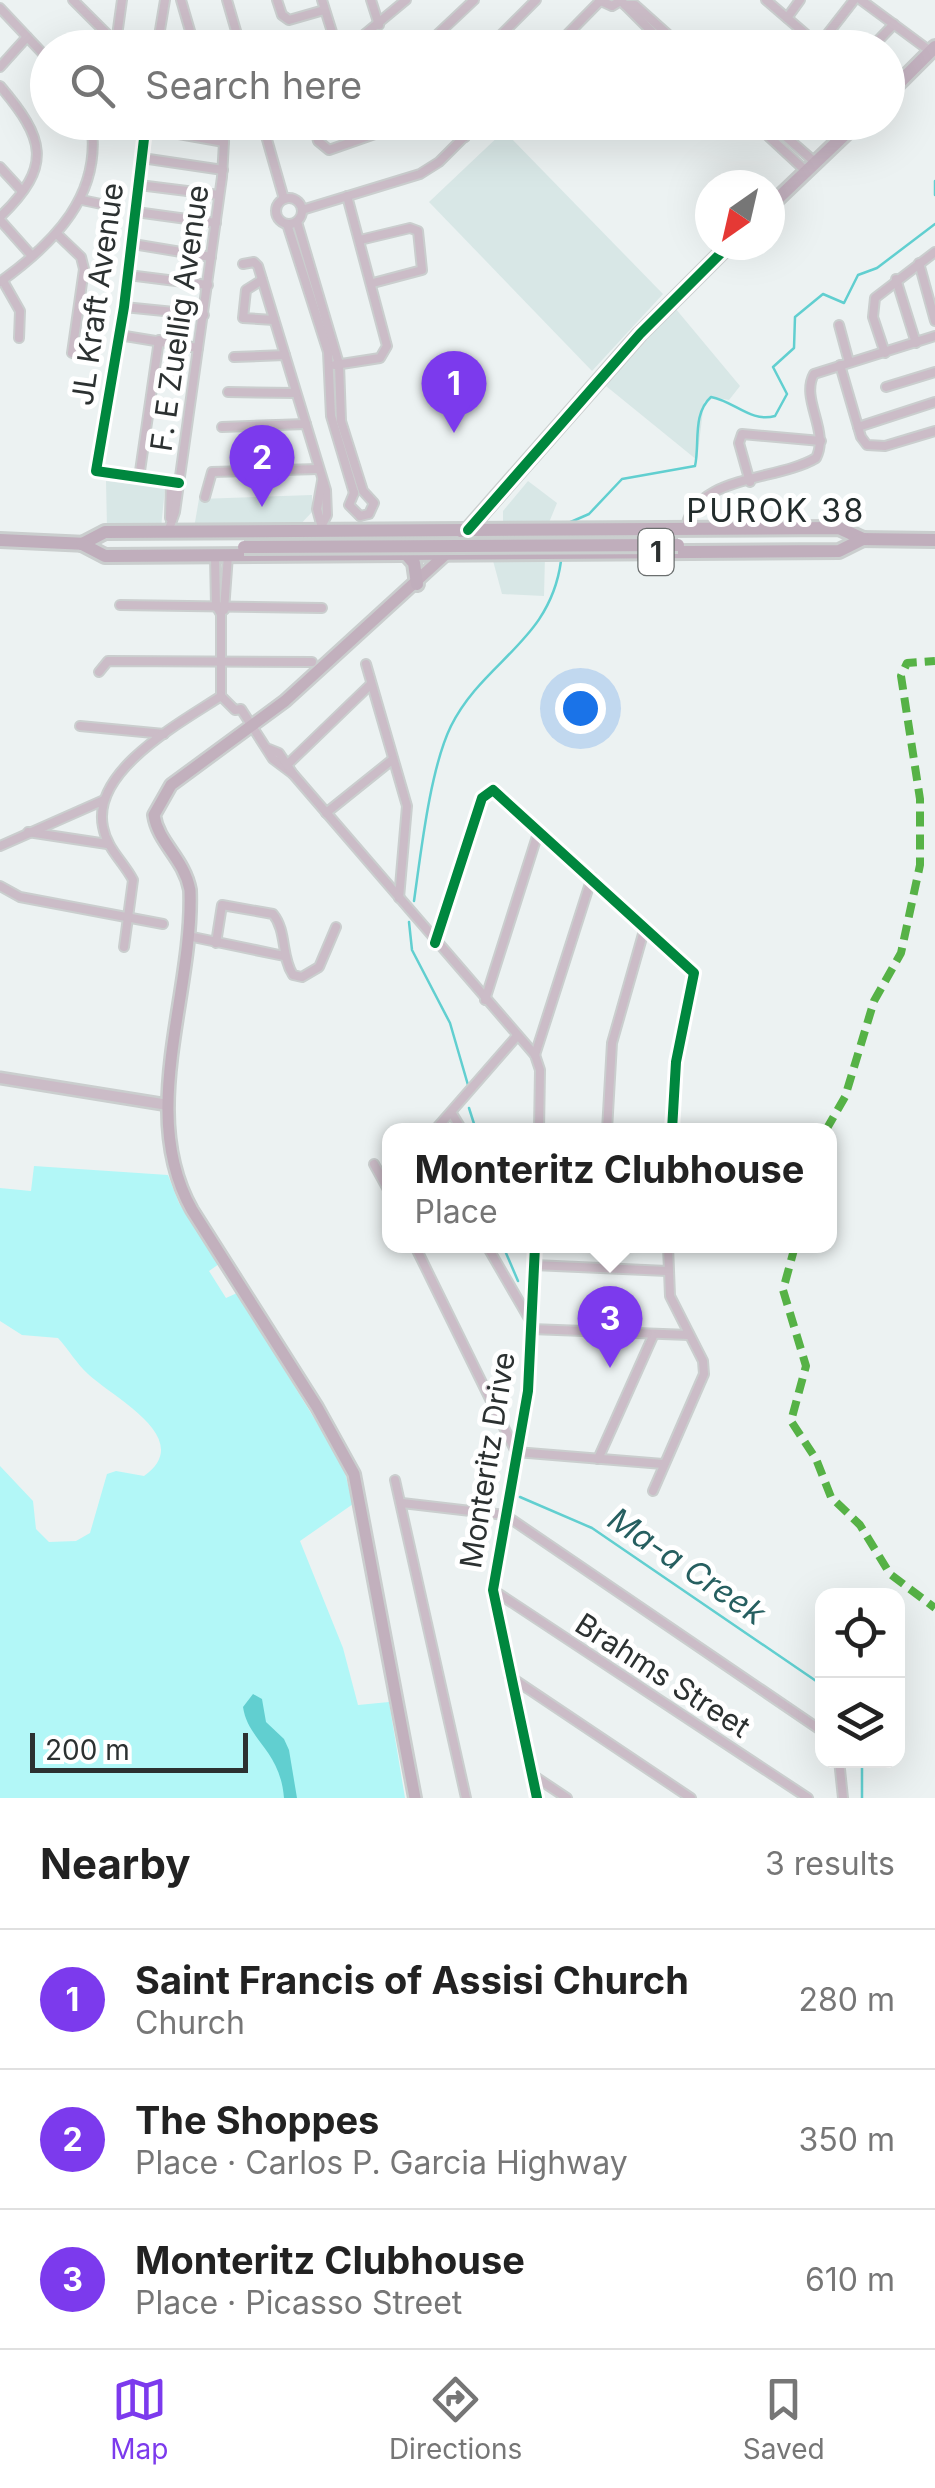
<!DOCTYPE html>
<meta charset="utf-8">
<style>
body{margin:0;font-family:Inter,sans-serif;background:#f6f6f6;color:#222}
.controls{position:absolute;right:30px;bottom:30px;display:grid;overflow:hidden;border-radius:20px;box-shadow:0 10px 40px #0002}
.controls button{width:90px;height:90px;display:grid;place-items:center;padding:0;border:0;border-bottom:2px solid #e0e0e0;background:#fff;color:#222;font:50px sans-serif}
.compass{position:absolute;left:695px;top:170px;width:90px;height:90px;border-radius:50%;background:#fff;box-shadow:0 10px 40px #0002;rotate:214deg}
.scale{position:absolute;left:30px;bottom:25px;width:218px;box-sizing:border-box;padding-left:10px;border:5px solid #2c3131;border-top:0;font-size:28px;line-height:35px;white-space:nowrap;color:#2c3131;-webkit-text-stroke:8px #fff;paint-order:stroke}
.you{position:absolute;left:580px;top:708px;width:35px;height:35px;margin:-25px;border:8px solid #fff;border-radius:50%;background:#1a73e8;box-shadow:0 0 0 15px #1a73e833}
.badge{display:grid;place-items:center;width:65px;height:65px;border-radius:50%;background:#7c3aed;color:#fff;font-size:32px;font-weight:700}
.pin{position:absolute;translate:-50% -82px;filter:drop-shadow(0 2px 5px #0008)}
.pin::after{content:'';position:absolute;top:52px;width:35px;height:30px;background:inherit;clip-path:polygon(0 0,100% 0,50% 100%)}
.popup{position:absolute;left:382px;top:1123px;width:455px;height:130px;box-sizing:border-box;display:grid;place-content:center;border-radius:20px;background:#fff;filter:drop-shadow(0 2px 8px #0005);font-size:32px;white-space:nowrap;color:#767676}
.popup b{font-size:38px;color:#222}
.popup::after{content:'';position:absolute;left:50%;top:100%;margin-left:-20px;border:20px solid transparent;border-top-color:#fff}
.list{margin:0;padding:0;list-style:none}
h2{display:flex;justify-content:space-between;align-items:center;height:130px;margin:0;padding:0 40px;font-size:42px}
h2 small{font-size:32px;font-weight:400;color:#767676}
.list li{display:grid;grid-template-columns:65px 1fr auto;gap:30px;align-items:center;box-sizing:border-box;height:140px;padding:0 40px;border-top:2px solid #e0e0e0}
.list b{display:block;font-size:38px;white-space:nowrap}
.list p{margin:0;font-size:32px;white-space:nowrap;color:#767676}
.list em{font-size:32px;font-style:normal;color:#767676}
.icon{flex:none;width:55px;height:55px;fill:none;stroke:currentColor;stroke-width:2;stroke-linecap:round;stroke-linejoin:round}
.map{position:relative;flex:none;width:935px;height:1798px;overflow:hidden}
.search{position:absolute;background:#fff;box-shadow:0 10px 40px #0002;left:30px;right:30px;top:30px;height:110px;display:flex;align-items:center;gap:25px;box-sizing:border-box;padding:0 35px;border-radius:55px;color:#767676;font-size:38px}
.sheet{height:550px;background:#fff}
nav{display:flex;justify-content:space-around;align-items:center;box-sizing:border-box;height:140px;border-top:2px solid #e0e0e0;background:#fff;font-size:28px;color:#767676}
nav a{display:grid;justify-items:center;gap:5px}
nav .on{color:#7c3aed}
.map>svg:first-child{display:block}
</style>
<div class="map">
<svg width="935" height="1798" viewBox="0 0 935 1798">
<rect width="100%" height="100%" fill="#ecf2f2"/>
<g fill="#d8e7e6">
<polygon points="504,131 663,294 592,371 429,202"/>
<polygon points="675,308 740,386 729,400 711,397 704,402 697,460 606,386"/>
<polygon points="106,481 165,488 161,528 107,528"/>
<polygon points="528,481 557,503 548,525 503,525 503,511"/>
<polygon points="312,495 312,512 297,528 194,528 199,499"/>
<polygon points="545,556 544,596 502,594 492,557"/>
</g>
<path fill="#b2f7f7" d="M34,1166L168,1175L179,1203L219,1264L209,1271L226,1298L237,1293L343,1465L353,1504L300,1541L343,1648L358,1705L389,1702L405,1798H0V1466L33,1501L36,1529L49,1542L76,1541L90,1533L107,1474L116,1471L144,1476C196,1439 115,1399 88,1374C77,1364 68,1349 58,1338L22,1335L0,1321V1188L31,1191Z"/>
<path fill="#61cfd0" d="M253,1694L262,1699L266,1722L284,1739L289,1750L297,1798H284C280,1749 248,1741 243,1707Z"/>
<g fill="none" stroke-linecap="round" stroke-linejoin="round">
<g stroke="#61cfd0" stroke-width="2.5">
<polyline points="935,181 935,195"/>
<path d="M566,524L589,514L622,479L695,466C700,444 692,414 711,397C734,401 751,423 775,416L787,394L773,367L794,348L795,317L823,294L844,303L858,275L877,268L935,224"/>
<path d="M414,901C421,852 430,769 451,726C484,660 550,642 561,561"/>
<polyline points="409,922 412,950 450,1023 468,1085"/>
<polyline points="469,1108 476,1130"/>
<polyline points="503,1246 518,1281"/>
<polyline points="520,1497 592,1528 822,1685"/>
<polyline points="862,1798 862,1760"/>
</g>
<defs>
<g id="minor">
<polyline points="73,0 116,43"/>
<polyline points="181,0 195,48"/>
<polyline points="227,0 241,48"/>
<polyline points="277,0 282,15 289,20 324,10"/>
<polyline points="322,0 337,48"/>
<polyline points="371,0 379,25"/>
<polyline points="599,0 612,6 622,0"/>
<polyline points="766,0 822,48"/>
<polyline points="861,0 930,51"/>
<polyline points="622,2 668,48"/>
<polyline points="625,5 635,5 683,48"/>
<polyline points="0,8 48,59"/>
<polyline points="787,18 800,0"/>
<polyline points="116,43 122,0"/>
<polyline points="819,45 854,0"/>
<polyline points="157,48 165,0"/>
<polyline points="348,48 406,0"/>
<polyline points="423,48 474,0"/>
<polyline points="488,48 536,0"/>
<polyline points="554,48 600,1"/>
<polyline points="871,48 894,24"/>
<polyline points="0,67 27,37"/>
<path d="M0,86C44,138 54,165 0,217"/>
<polyline points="146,122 124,307 96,471 179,483"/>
<polyline points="262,122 284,199"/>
<polyline points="313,122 318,141 329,150 409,122"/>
<polyline points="448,122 465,137"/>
<polyline points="753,122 807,172"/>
<polyline points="769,122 816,163"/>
<polyline points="145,128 224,142"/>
<polyline points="142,158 223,170"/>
<polyline points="0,167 22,191"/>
<polyline points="139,185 219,195"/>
<circle cx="289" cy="211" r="13"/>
<polyline points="82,200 106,205"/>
<polyline points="302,210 420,174 439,162 479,122"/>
<polyline points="136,212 216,223"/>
<polyline points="0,220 32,256"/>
<polyline points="297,222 339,364 341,421 363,491 374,503 369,514 360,516"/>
<polyline points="287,224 328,352 331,416 354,493"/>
<polyline points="57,234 81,257 84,269 72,353"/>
<polyline points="360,240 410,228 418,231 422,270 373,283"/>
<polyline points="133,244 211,257"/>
<polyline points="919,263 935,321"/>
<polyline points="243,264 254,262 258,266 326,490 327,515 322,525"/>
<polyline points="128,275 208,285"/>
<polyline points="896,279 916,343"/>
<polyline points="262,280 246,290 243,318 274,320"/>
<polyline points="3,281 20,311 19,338"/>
<path d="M0,282C54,243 103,195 91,122"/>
<polyline points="124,307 204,315"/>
<polyline points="839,325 849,362"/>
<polyline points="119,335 198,348"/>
<polyline points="885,353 873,317 875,298 935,252"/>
<polyline points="234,357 285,355"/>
<polyline points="335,365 380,358 387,346 347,196"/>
<polyline points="840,365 861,437 867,445 885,446 935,431"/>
<polyline points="886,387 935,372"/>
<polyline points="228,392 296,393"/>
<polyline points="222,427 306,424"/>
<polyline points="858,427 935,402"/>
<polyline points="139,478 159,340"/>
<polyline points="750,482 739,443 742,434 821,441"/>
<polyline points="354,493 349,505 360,516"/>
<polyline points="205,497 212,472 319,469"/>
<polyline points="170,518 171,482"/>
<polyline points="321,524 317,509 322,481"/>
<path d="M686,528C694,475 778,481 816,458C830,431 800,399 814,374L935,336"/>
<polyline points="168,532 175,512 222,177 224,142 218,122"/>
<polyline points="215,556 216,606 221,614 221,696 235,710 241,709 273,759 293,774"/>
<polyline points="120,605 322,608"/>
<polyline points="224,610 228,555"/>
<polyline points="366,664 407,806 399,898"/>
<polyline points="99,672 108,661 312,662"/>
<polyline points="80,726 164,734"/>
<polyline points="269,749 279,753 293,774 535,1055 540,1070 539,1130"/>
<polyline points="287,765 370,685"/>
<polyline points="326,813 392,760"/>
<polyline points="28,832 107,844"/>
<polyline points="0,846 104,800"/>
<polyline points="0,886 20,897 163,924"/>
<polyline points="188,936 284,956"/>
<path d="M216,943L222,905L273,914C287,931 281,957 293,975L302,977L319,967L336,927"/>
<polyline points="435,943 482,798 493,790 694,973 676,1062 672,1130"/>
<path d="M124,947L133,880C123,861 107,849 103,827C91,770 182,722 221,696"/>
<polyline points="485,1000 539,830"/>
<polyline points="535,1055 592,877"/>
<polyline points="451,1112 462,1130"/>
<polyline points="435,1130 517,1036"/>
<polyline points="607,1130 612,1043 645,927"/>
<polyline points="374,1164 390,1193"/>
<polyline points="415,1246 516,1452 663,1464"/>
<polyline points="487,1246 531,1322"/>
<polyline points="535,1246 528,1391 493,1590 537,1798"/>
<polyline points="534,1265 667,1271"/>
<polyline points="531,1329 689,1335"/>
<polyline points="598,1459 653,1336"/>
<polyline points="395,1480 466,1798"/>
<polyline points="653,1491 704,1374 703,1361 670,1296 668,1246"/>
<polyline points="402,1503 505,1515 822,1731"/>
<polyline points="493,1590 808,1798"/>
<polyline points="509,1676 691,1798"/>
<polyline points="839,1760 843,1798"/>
<polyline points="531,1774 567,1798"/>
</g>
<polyline id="tertiary" points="0,1078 168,1105"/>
<path id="secondary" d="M415,1798L354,1474L317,1407L192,1210C137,1113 194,994 190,890C184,858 158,843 154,815L171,785L285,701L446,554"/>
<g id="primary">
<polyline points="888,94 935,47"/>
<polyline points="770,206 858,122"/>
<polyline points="464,534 640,334 729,245"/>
</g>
<g id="trunk">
<polyline points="858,539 935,540"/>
<polyline points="0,540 87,544"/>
<polyline points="82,544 105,532 839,528 863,539"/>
<polyline points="82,544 105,556 839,551 863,539"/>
<polyline points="406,554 414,563 417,584"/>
</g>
</defs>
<use href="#minor" stroke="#cacece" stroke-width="12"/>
<use href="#tertiary" stroke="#cacece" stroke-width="15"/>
<use href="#secondary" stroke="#cacece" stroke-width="16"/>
<use href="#primary" stroke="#cacece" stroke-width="18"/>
<use href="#trunk" stroke="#cacece" stroke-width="18"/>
<use href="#minor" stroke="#cbbcc7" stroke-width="8"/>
<use href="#tertiary" stroke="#cbbcc7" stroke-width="10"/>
<use href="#secondary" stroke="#c2b0bd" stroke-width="11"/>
<use href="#primary" stroke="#c3b1bf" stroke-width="12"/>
<use href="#trunk" stroke="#c0aebc" stroke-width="12"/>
<defs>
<polyline id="trunk-bridge" points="244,547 678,545"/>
</defs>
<use href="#trunk-bridge" stroke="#cacece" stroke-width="18" stroke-linecap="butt"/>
<use href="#trunk-bridge" stroke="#c0aebc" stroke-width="12"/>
<g stroke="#56b246" stroke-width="8" stroke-dasharray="15 8" stroke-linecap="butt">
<polyline points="826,1130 845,1097 874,1001 901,953 920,865 920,799 901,676 907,663 935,661"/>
<polyline points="795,1246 783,1290 806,1366 791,1421 816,1459 831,1497 860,1525 890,1574 935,1608"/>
</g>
<defs>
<g id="cycleway">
<polyline points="146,122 124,307 96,471 179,483"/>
<polyline points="468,530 640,334 729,245"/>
<polyline points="435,943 482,798 493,790 694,973 676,1062 672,1130"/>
<polyline points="535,1246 528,1391 493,1590 537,1798"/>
</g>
</defs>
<use href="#cycleway" stroke="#fff" stroke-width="16"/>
<use href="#cycleway" stroke="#00873e" stroke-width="10"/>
</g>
<g text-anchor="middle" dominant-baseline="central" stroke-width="10" stroke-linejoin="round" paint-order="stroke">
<rect fill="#fff" stroke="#6b6f6f" stroke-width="2.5" x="638.5" y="529" width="35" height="46" rx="8"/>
<g font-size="28" font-weight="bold" fill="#2c3131">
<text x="656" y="552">1</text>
</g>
<g font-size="30" fill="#2c3131" stroke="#fff">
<text transform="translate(97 294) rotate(-82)">JL Kraft Avenue</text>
<text transform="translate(179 318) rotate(-82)">F. E Zuellig Avenue</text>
<text transform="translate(487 1460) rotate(-81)">Monteritz Drive</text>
<text transform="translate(663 1675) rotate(33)">Brahms Street</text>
</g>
<g font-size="32" letter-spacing="2.5" fill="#222c2c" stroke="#fff">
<text x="776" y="510">PUROK 38</text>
</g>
<g font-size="32" font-style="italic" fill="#265f60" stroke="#fff">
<text transform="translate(687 1566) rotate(34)">Ma-a Creek</text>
</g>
</g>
</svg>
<div class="controls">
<button><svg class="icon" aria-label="locate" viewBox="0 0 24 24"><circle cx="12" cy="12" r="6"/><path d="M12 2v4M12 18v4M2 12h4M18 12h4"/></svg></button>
<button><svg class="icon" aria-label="layers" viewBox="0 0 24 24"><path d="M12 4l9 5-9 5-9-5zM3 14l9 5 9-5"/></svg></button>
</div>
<svg class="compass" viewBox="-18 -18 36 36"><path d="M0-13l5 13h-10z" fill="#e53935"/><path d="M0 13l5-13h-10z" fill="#767676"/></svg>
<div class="scale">200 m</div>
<div class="you"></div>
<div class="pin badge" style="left:454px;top:433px">1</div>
<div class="pin badge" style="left:262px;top:507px">2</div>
<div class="pin badge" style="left:610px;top:1368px">3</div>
<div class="popup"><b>Monteritz Clubhouse</b>Place</div>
<div class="search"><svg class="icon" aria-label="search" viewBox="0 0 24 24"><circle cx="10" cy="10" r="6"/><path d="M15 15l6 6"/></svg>Search here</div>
</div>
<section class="sheet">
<h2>Nearby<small>3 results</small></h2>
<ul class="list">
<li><span class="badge">1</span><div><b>Saint Francis of Assisi Church</b><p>Church</p></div><em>280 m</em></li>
<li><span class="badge">2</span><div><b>The Shoppes</b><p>Place · Carlos P. Garcia Highway</p></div><em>350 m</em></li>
<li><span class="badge">3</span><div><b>Monteritz Clubhouse</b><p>Place · Picasso Street</p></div><em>610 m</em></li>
</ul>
</section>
<nav>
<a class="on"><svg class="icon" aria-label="map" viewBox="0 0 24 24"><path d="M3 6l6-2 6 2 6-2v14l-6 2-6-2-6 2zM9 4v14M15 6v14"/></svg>Map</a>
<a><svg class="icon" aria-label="directions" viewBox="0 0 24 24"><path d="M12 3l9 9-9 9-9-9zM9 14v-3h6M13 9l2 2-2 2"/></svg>Directions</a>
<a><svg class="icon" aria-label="saved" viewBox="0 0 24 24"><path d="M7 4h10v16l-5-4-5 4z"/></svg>Saved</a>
</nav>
